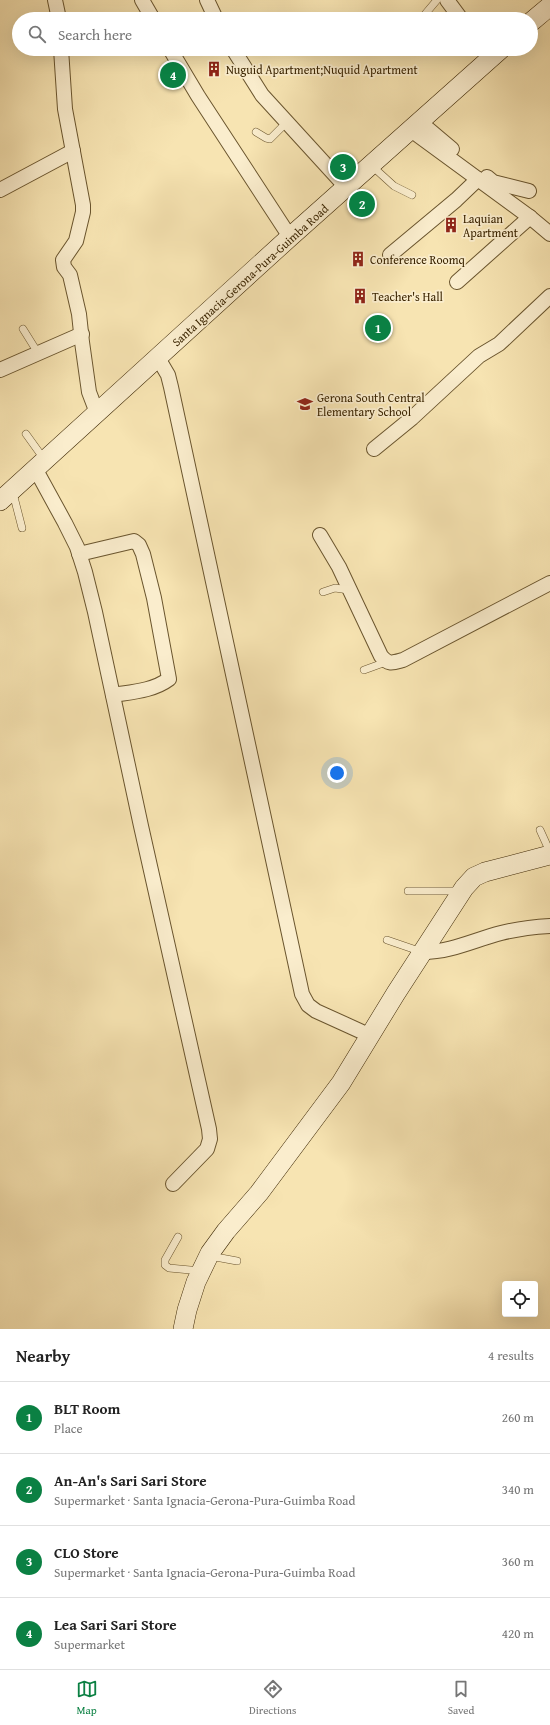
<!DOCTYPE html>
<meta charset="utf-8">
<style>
body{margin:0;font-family:"Gentium Book Plus",serif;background:#f2f2f2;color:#222}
.controls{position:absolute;right:12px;bottom:12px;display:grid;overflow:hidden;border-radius:4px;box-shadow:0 4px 16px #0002}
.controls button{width:36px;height:36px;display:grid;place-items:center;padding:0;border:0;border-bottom:1px solid #e0e0e0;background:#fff;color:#222;font:20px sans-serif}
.you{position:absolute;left:337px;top:773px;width:14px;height:14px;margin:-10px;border:3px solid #fff;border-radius:50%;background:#1a73e8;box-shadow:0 0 0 6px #1a73e833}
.badge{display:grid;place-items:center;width:26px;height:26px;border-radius:50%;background:#0b8043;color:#fff;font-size:13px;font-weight:700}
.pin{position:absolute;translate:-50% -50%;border:2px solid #fff;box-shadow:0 1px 4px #0006}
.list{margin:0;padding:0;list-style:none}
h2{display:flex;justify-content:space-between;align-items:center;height:52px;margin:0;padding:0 16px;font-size:17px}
h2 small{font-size:13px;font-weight:400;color:#767676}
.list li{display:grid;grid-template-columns:26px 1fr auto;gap:12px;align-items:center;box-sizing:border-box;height:72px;padding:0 16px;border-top:1px solid #e0e0e0}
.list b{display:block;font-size:15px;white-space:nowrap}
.list p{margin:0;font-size:13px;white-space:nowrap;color:#767676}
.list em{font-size:13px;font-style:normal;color:#767676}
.icon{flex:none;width:22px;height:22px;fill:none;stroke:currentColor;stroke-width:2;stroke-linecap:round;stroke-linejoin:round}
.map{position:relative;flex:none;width:550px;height:1329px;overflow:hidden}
.search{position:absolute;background:#fff;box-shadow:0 4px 16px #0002;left:12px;right:12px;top:12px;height:44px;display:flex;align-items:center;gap:10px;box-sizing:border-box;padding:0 14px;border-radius:22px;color:#767676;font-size:15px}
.sheet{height:340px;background:#fff}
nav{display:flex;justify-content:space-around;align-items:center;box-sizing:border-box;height:56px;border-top:1px solid #e0e0e0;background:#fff;font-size:11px;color:#767676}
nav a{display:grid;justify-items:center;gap:2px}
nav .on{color:#0b8043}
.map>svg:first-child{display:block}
</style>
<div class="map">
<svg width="550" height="1329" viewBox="0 0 550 1329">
<rect width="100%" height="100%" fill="#f7e4b2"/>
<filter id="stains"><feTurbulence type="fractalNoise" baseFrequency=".005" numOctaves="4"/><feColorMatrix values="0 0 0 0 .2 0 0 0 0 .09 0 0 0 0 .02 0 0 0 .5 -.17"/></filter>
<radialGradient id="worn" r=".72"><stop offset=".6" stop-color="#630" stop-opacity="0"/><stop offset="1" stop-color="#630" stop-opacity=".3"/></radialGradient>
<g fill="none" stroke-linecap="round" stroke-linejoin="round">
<defs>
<g id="lane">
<polyline points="421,19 437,0"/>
<polyline points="256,132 266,138 270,139 286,123"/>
<polyline points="372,166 394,186 412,195"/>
<polyline points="23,329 38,353"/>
<polyline points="26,434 44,459"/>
<polyline points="13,493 22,528"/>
<polyline points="323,592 335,588 349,590"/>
<polyline points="364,670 386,662"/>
<polyline points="540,830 550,852"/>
<polyline points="408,891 460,891"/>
<polyline points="387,940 422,952"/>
<polyline points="178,1237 165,1260 165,1265 169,1268 201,1271"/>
<polyline points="210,1256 237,1261"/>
</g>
<g id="street">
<polyline points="55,0 59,19"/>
<polyline points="142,0 153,19"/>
<polyline points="207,0 216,19"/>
<polyline points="447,0 461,19"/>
<polyline points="61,49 65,109 83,205 83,212 76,241 63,260 64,267 70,275 79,314 82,342 89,392 97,413"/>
<polyline points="170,49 198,96 290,237"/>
<polyline points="233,49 262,95 346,187"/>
<polyline points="420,122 452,149"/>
<polyline points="411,130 531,218 550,234"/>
<polyline points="487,177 493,182 529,191"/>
<polyline points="0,190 73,151"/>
<polyline points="390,255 456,200 478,179"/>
<polyline points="457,282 530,217"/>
<polyline points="158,358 168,375 171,387 302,994 308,1005 316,1011 371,1036"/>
<polyline points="0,370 82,334"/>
<polyline points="374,449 412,418 479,356 499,344 550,296"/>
<polyline points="36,470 65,523 77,547 85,572 95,612 141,826 209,1129 210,1139 207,1149 173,1184"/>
<path d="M320,535L339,567L381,656C389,665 392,663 403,660L550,583"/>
<path d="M79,554L134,541L139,545L143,554L154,598L169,679C153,691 131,692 113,695"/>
<path d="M423,952C451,952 474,940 501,933C517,929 533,927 550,926"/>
</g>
<g id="secondary">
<polyline points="531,22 550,6"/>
<polyline points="0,501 290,237 501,49"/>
<polyline points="183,1329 187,1310 196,1282 210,1253 226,1231 259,1193 341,1083 396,993 464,888 474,877 485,872 550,855"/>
</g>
</defs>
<use href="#lane" stroke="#6a552e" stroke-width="8"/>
<use href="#street" stroke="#6a552e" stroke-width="16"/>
<use href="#secondary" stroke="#3b2502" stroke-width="20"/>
<use href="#lane" stroke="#faedcd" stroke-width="7"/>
<use href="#street" stroke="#faedcd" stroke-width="14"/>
<use href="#secondary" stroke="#faedcd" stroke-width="19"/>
</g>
<defs>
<symbol id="building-bare" viewBox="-9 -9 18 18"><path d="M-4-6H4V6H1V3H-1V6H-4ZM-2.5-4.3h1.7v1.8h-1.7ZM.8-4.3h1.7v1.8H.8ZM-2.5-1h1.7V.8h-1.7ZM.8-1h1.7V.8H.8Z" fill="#8f2418" stroke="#faedcd" stroke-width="2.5" paint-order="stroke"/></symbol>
<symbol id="school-bare" viewBox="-9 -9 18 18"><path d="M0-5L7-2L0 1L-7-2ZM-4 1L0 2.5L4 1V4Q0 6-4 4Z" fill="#8f2418" stroke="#faedcd" stroke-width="2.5" paint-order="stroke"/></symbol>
</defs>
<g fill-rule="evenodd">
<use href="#building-bare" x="203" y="58" width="22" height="22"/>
<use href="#building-bare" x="440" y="214" width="22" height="22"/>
<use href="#building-bare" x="347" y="248" width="22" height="22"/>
<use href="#building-bare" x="349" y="285" width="22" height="22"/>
<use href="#school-bare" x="294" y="393" width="22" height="22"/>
</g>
<g text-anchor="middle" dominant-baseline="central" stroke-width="3.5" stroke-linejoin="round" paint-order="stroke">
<g font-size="12" fill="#3b2502" stroke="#faedcd" text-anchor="start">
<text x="226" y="69">Nuguid Apartment;Nuquid Apartment</text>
<text x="463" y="218">Laquian<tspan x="463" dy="14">Apartment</tspan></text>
<text x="370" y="259">Conference Roomq</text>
<text x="372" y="296">Teacher's Hall</text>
<text x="317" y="397">Gerona South Central<tspan x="317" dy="14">Elementary School</tspan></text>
</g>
<g font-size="12" fill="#3b2502" stroke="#faedcd">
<text transform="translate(250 275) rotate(-42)">Santa Ignacia-Gerona-Pura-Guimba Road</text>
</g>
</g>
<rect width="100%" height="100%" filter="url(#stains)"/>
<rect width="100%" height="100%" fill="url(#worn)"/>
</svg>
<div class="controls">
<button><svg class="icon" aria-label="locate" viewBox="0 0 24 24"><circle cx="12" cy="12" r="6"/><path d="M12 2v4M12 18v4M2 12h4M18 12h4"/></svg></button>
</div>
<div class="you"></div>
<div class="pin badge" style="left:378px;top:328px">1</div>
<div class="pin badge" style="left:362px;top:204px">2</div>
<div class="pin badge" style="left:343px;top:167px">3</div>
<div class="pin badge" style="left:173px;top:75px">4</div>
<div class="search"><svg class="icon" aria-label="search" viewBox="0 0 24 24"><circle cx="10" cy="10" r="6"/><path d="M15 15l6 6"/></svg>Search here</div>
</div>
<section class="sheet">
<h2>Nearby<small>4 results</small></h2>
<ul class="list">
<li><span class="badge">1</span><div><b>BLT Room</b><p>Place</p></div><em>260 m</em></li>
<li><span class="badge">2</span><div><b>An-An's Sari Sari Store</b><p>Supermarket · Santa Ignacia-Gerona-Pura-Guimba Road</p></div><em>340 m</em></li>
<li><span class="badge">3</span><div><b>CLO Store</b><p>Supermarket · Santa Ignacia-Gerona-Pura-Guimba Road</p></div><em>360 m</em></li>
<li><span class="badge">4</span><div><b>Lea Sari Sari Store</b><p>Supermarket</p></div><em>420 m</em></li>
</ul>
</section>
<nav>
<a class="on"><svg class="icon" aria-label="map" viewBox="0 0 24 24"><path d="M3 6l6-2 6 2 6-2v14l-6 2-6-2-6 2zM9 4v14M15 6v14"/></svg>Map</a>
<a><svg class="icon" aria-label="directions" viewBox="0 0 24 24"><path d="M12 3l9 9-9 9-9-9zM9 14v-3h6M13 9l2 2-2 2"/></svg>Directions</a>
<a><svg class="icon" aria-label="saved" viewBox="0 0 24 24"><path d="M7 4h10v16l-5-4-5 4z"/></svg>Saved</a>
</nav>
